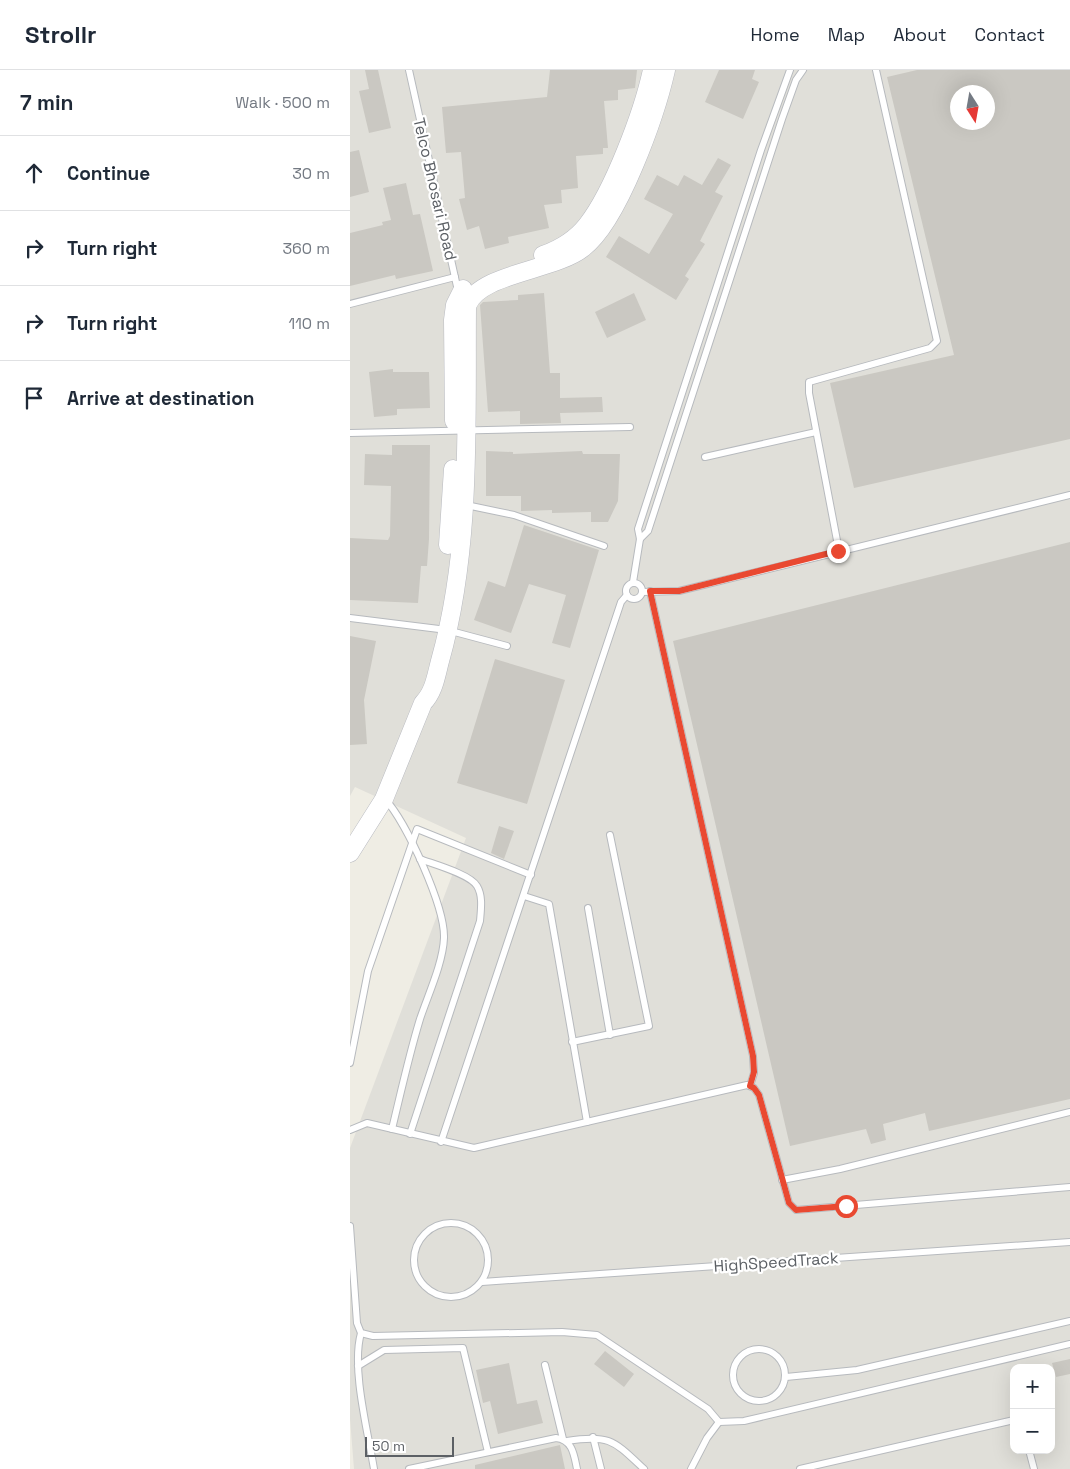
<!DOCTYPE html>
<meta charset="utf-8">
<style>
body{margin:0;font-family:"Space Grotesk",sans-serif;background:#f6f6f7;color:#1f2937}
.controls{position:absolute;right:15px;bottom:15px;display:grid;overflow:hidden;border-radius:10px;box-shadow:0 5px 20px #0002}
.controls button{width:45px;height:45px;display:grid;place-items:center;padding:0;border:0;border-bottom:1px solid #e0e1e3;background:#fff;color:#1f2937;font:25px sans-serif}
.compass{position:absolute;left:600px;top:15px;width:45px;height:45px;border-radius:50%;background:#fff;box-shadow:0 5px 20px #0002;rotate:169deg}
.scale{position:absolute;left:15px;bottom:12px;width:89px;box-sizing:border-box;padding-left:5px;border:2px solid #5c6065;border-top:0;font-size:14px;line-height:18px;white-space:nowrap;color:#5c6065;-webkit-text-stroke:4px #fff;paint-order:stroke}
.stop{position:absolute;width:15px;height:15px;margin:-11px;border:4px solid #e94931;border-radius:50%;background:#fff}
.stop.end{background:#e94931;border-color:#fff;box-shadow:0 1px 5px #0008}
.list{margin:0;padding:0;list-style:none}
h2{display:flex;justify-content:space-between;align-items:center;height:65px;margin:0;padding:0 20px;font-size:21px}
h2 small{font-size:16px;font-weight:400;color:#747a83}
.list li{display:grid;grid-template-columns:32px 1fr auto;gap:15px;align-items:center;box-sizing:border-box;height:75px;padding:0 20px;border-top:1px solid #e0e1e3}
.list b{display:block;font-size:19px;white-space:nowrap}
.list em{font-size:16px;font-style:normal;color:#747a83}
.icon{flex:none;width:28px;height:28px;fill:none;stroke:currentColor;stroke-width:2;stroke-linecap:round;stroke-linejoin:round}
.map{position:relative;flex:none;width:720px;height:1399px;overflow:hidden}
header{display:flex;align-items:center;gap:30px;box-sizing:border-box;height:70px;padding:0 25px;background:#fff;border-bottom:1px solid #e0e1e3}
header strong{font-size:24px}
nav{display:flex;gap:28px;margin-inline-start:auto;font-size:18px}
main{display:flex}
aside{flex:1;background:#fff}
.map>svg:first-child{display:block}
</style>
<header>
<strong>Strollr</strong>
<nav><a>Home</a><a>Map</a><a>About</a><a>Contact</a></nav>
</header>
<main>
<aside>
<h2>7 min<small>Walk · 500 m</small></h2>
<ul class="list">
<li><svg class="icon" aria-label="ahead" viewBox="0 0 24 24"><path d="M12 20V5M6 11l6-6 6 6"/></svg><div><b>Continue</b></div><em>30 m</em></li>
<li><svg class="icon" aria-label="right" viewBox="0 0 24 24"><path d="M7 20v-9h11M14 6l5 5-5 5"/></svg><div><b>Turn right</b></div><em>360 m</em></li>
<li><svg class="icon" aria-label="right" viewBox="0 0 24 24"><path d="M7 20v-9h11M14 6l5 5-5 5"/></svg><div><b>Turn right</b></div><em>110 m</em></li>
<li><svg class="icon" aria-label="arrive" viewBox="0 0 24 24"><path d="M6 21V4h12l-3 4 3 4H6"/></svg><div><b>Arrive at destination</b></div></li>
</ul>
</aside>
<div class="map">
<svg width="720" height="1399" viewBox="0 0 720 1399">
<rect width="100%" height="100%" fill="#efede4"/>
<path fill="#e0dfd9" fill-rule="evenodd" d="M0,0H720V1399H4L0,1349V1078L116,768L5,717L0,726ZM608,22H638V52H608ZM664,1298H701V1380H664Z"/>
<g fill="#cac8c2" fill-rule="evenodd">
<polygon points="15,0 28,0 41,58 19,63 9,21 19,19"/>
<polygon points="200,0 287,0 285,18 268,20 268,30 254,31 258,78 253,78 253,84 226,86 228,118 211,120 212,133 194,135 199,158 158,167 159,173 135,179 129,156 117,160 109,129 115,128 111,82 96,83 92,37 197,27"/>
<polygon points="369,0 405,0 402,9 409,12 393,49 355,32"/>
<path d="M567,0H720V369L504,418L480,313L604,285L537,7ZM608,22H638V52H608Z"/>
<polygon points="9,80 19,122 0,127 0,82"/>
<polygon points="368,88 381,95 365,122 373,126 350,171 355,174 335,206 339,209 326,230 256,187 269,166 299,184 323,144 294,129 307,105 328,116 334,105 352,115"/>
<polygon points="56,113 63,145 70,144 83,201 46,209 45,205 0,216 0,163 33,155 32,152 41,150 33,118"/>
<polygon points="194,223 200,303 210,303 210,328 252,327 253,342 210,343 211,353 170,354 170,341 138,342 130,235 133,232 168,230 168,225"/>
<polygon points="284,223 296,250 257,268 245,242"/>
<polygon points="43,299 43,302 79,302 80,338 47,339 47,345 24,347 19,302"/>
<polygon points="42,375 80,375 79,469 77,496 71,496 68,533 0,530 0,468 38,470 40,466 41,416 14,415 15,384 42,385"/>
<polygon points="136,381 163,382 163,384 232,381 233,384 270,384 268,431 258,452 241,452 241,442 202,443 202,440 171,441 171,426 136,426"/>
<polygon points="174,455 249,480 220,578 202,573 216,525 179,514 161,563 124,550 138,511 155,517"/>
<polygon points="720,472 720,1029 579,1061 575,1043 533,1054 536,1070 521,1074 516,1059 440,1076 323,571"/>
<polygon points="0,566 26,571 14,630 17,674 0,675"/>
<polygon points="145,589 215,610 177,734 107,713"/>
<polygon points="149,756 164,761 154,789 141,783"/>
<polygon points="255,1281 284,1304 274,1317 244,1294"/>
<polygon points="720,1289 720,1304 706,1307 702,1293"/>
<polygon points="159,1293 167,1334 187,1330 193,1353 148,1364 140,1331 133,1333 126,1300"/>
<polygon points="210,1375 215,1399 125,1399 125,1395"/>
</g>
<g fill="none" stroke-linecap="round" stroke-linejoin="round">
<defs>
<g id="lane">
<polyline points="59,0 108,221"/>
<polyline points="0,234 105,207"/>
<polyline points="0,363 280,357"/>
<polyline points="355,387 466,362"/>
<polyline points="116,435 164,445 254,476"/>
<polyline points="290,469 298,461 432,49 446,10 453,0"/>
<polyline points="489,481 459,323 459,312 580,278 587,271 526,0"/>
<polyline points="283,512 290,469 288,459 411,80 440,0"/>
<circle cx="284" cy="521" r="8"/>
<polyline points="300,521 403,986 404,1003 400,1016"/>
<polyline points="292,522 329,521 720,425"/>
<polyline points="0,548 97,560 157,576"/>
<path d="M35,729C57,753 95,837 94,868C93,893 78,925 70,949C59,985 51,1022 42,1059"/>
<polyline points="174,826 199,834 237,1052"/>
<polyline points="238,838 260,965"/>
<polyline points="222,972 299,956 260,765"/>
<polyline points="0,993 18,901 67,759 181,805"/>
<polyline points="0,1060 17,1053 124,1078 397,1015 404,1018 409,1025 439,1133 446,1140 720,1117"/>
<path d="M60,1064L130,851C131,839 133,826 127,816C120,804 83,794 70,789"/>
<polyline points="91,1072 271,532 277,525"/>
<polyline points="432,1110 490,1099 720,1042"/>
<circle cx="101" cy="1190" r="37"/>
<polyline points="0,1156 7,1253 11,1263 23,1266 212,1262 247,1265 358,1339 369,1352 394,1351 720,1274"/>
<polyline points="132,1212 720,1172"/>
<path d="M11,1263C1,1298 18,1362 24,1399"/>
<circle cx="409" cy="1305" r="26"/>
<polyline points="195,1295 213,1369"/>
<polyline points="8,1296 34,1280 113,1278 138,1382"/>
<polyline points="436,1307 507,1300 720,1251"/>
<polyline points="243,1367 251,1399"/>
<path d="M217,1371C260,1364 264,1371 294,1399"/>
<polyline points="679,1380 684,1399"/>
<path d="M59,1399L206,1368C223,1370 224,1385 227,1399"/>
<polyline points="341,1399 357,1368 369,1352"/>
<polyline points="450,1399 664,1350"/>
</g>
<g id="secondary">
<path d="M193,185C210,179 226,169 237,155C263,122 293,42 302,0"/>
<polyline points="104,351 103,250 105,235 113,219"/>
<polyline points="98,475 103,399"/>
<path d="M0,783L34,729L73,633C84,622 86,606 90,591C122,477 116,354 117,236C129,203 204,201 233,178C269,151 306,44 316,0"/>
</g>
</defs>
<use href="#lane" stroke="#b7babe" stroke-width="8"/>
<use href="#secondary" stroke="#b8bac0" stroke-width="19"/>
<use href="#lane" stroke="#fff" stroke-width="6"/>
<use href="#secondary" stroke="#fff" stroke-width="18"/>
</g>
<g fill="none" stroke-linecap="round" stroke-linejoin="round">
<polyline stroke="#e94931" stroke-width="6" points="488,481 329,521 300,521 403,986 404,1002 400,1016 404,1018 409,1025 439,1133 446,1140 496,1136"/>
</g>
<g text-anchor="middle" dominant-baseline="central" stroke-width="4.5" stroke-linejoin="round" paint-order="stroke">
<g font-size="16" fill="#5c6065" stroke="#fff">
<text transform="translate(85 119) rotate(77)">Telco Bhosari Road</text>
<text transform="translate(426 1192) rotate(-4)">HighSpeedTrack</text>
</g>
</g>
</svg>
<div class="controls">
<button>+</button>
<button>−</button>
</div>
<svg class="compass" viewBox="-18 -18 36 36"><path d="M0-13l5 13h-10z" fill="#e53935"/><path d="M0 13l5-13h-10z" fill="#747a83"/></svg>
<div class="scale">50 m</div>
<div class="stop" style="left:496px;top:1136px"></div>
<div class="stop end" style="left:488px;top:481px"></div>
</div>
</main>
